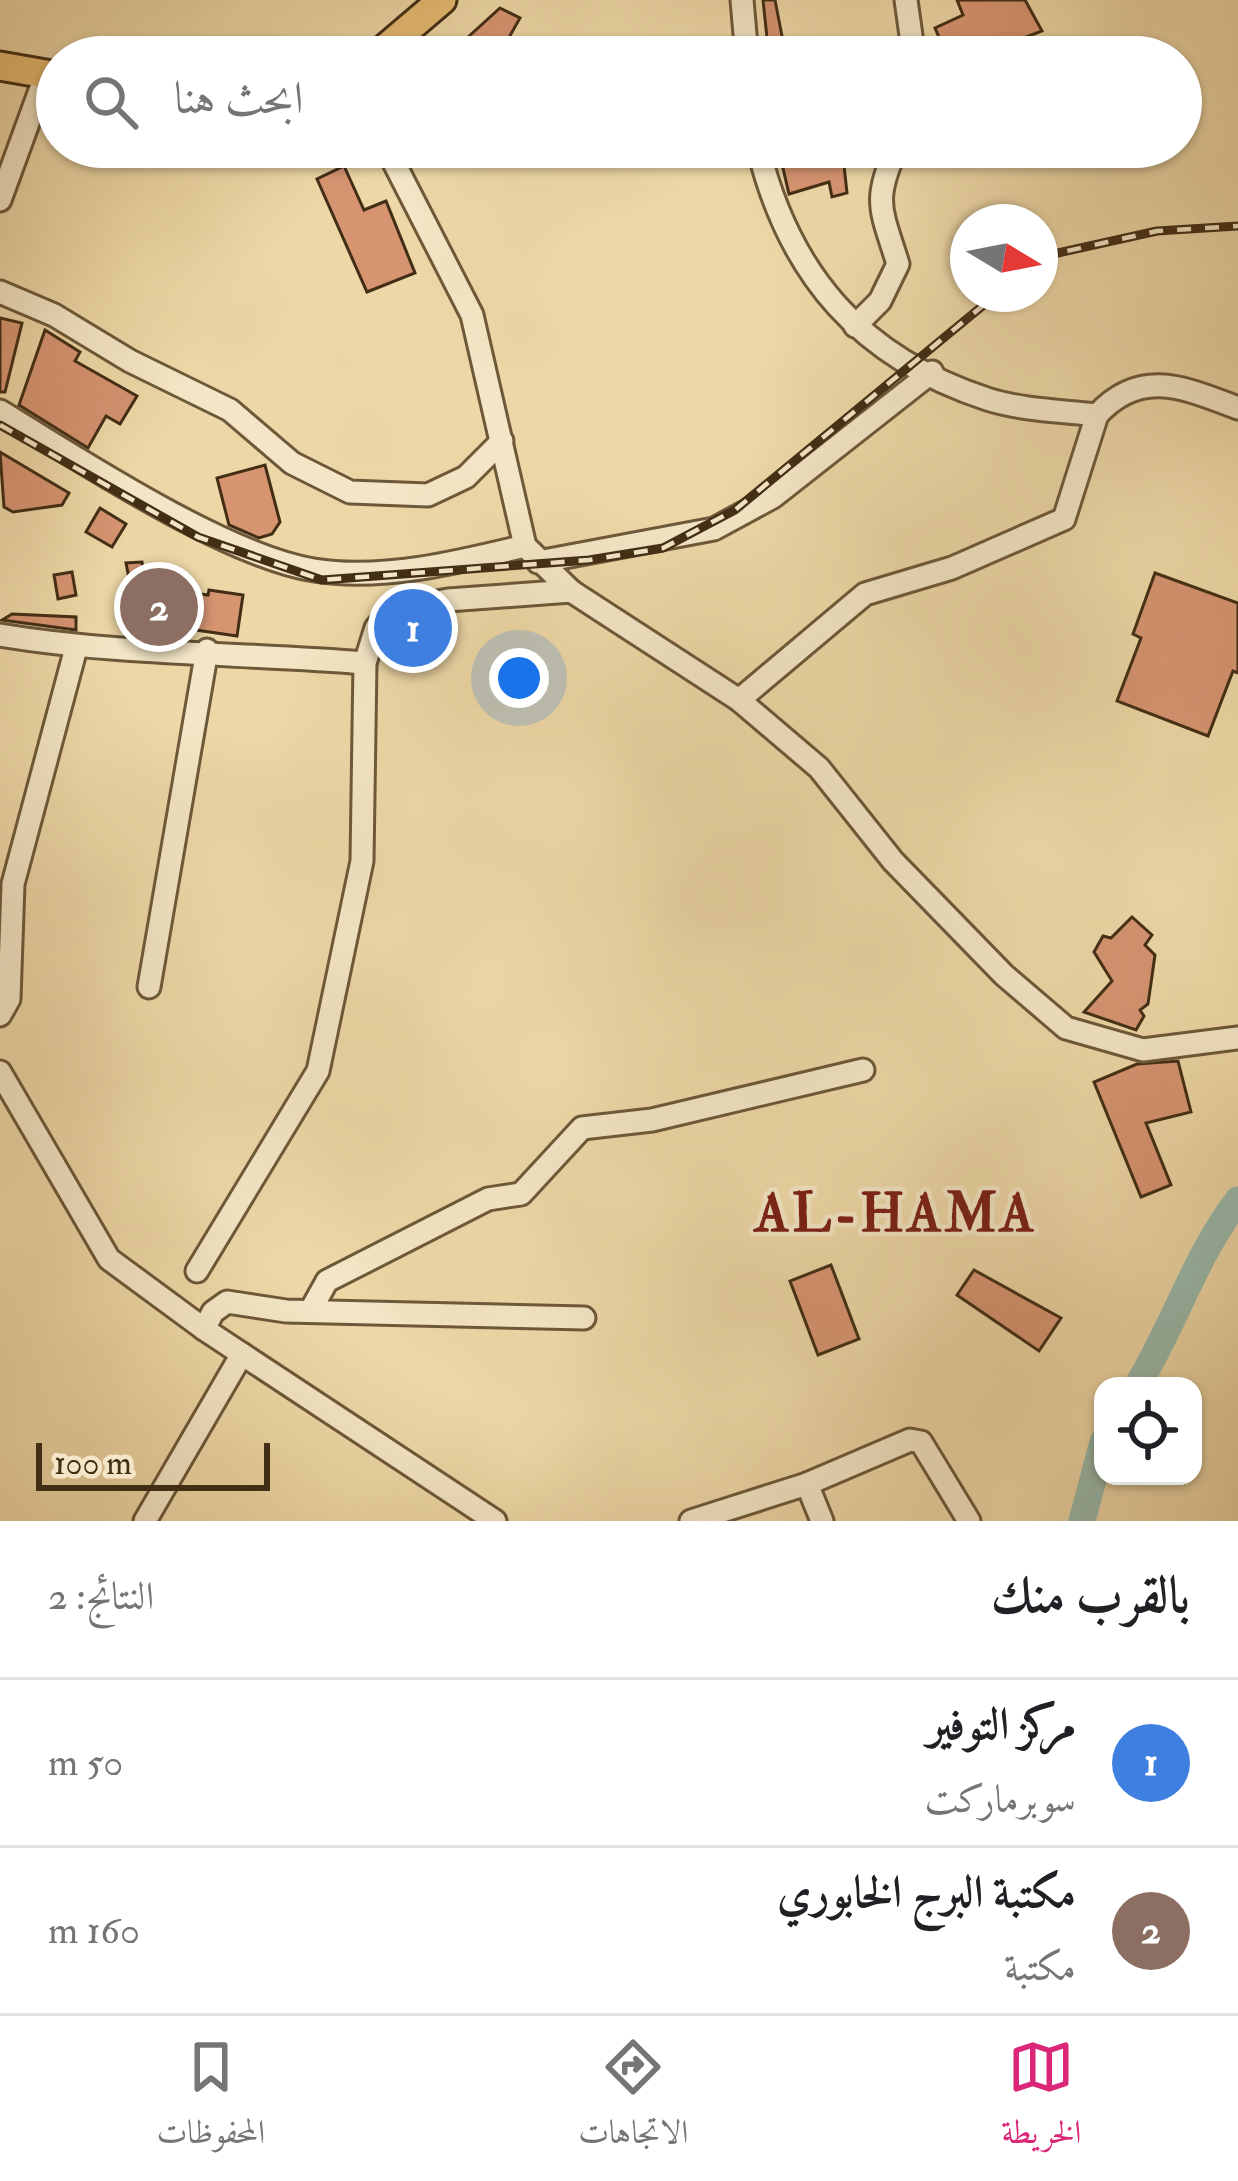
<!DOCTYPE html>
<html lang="ar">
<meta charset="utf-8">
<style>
body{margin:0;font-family:"IM FELL Double Pica",Amiri,serif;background:#f6f6f6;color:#202124;direction:rtl}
.controls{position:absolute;right:36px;bottom:36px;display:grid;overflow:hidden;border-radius:24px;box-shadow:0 3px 9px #0004}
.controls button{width:108px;height:108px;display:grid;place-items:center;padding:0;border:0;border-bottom:3px solid #e0e0e0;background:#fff;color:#202124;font:60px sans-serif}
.compass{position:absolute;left:950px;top:204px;width:108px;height:108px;border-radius:50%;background:#fff;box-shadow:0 3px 9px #0004;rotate:100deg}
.scale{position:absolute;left:36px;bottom:30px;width:234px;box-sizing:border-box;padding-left:12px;border:6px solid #422e15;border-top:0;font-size:33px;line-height:42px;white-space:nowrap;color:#422e15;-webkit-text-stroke:9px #f3e5c5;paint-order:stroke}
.you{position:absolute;left:519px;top:678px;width:42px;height:42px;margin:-30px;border:9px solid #fff;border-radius:50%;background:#1a73e8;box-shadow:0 0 0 18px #1a73e833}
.badge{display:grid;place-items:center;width:78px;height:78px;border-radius:50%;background:#db2777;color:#fff;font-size:39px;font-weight:700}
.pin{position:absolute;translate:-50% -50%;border:6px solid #fff;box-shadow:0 3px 12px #0006}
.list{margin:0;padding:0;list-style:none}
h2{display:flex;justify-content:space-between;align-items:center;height:156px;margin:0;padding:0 48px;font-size:51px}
h2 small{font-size:39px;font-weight:400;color:#757577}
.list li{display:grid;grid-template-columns:78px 1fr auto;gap:36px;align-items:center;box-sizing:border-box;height:168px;padding:0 48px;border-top:3px solid #e0e0e0}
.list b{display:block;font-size:45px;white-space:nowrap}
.list p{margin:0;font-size:39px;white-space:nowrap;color:#757577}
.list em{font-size:39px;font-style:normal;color:#757577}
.icon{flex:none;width:66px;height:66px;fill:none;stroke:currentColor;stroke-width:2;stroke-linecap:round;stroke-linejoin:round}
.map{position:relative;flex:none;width:1238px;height:1521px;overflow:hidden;direction:ltr}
.search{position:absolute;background:#fff;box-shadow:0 3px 9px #0004;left:36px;right:36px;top:36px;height:132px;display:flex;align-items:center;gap:30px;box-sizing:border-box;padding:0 42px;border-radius:66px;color:#757577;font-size:45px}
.sheet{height:492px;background:#fff}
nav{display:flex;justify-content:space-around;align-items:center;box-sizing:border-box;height:168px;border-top:3px solid #e0e0e0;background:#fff;font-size:33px;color:#757577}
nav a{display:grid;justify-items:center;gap:6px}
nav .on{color:#db2777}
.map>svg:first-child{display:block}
</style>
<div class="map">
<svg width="1238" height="1521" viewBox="0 0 1238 1521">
<rect width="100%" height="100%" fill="#edd7a6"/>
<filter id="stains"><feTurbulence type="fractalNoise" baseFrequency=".00167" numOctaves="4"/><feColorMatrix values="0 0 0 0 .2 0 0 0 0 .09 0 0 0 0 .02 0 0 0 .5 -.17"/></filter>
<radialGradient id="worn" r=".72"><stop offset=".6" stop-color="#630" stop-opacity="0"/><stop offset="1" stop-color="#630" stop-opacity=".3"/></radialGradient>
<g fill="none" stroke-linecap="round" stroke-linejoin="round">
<g stroke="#99b9ab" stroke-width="27">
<path d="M1137,1386C1174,1326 1195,1256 1238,1200"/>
<polyline points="1082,1521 1103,1442"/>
</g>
</g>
<g fill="#d69471" stroke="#422e15" stroke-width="3">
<polygon points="763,0 775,0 786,57 769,57"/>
<polygon points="957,0 1025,0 1042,31 992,50 995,57 967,57 960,42 945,51 935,28 963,15"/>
<polygon points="500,8 520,18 498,57 465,57 456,48"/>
<polygon points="778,147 809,147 810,154 842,147 847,193 832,197 829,182 789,194"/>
<polygon points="344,166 364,210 386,201 415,273 367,292 317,179"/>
<polygon points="0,318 22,323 5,392 0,392"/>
<polygon points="45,330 80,352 75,361 137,396 120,424 106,416 88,448 19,405"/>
<polygon points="0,452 69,493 62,505 13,512 4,507"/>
<polygon points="265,465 280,522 272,534 259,538 229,525 217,478"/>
<polygon points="100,508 126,524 112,547 86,532"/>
<polygon points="142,562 145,580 130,583 126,563"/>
<polygon points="72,572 76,595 58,599 54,575"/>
<polygon points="1155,573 1238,603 1238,673 1233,671 1208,736 1117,701 1141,638 1133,634"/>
<polygon points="209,590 243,595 237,636 175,627 180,591 208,595"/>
<polygon points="12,614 76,617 76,630 2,620"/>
<polygon points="1132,917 1152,935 1145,945 1155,955 1148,1004 1140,1010 1144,1016 1136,1030 1084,1012 1112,981 1094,952 1103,936 1111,938"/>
<polygon points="1178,1061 1191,1112 1146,1123 1171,1185 1141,1197 1094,1082 1137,1064"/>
<polygon points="831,1265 859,1339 818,1355 790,1281"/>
<polygon points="974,1270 1061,1318 1039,1351 957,1295"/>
</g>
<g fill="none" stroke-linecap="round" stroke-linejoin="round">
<defs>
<g id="minor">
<polyline points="742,0 747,57"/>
<polyline points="906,0 914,57"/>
<polyline points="386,147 472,315 525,546 571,591"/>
<path d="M758,147C789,276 862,358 987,399C1021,410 1062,411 1097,415C1141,367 1185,388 1238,408"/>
<polyline points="0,200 46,74"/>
<polyline points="0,292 54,315 130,361 230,410 292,463 350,492 428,495 466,477 502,441"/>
<path d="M855,326L880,301L898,264C881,209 872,201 897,147"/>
<path d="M0,411C78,459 226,556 314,570C382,581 459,562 525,546"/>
<polyline points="538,562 714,529 773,497 932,372"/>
<path d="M0,635C120,655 244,653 365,663"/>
<polyline points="739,700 865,594 952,568 1064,519 1097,415"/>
<polyline points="149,987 207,650"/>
<polyline points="0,1015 9,999 13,884 76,648"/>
<polyline points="0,1072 109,1259 204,1329 495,1521"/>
<polyline points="197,1271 318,1071 362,861 365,663 376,628 390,611 448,600 571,591 739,700 819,768 893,861 1004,975 1066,1028 1143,1050 1238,1038"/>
<polyline points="312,1308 327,1281 488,1199 521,1194 582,1128 652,1120 863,1070"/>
<polyline points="204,1329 213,1312 227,1302 286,1311 584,1318"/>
<polyline points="807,1484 822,1521"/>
<polyline points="145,1521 242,1354"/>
<polyline points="691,1521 807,1484 910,1440 921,1442 969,1521"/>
</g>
<g id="major">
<polyline points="375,57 442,0"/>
<polyline points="0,66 57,76"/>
</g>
</defs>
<use href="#minor" stroke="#6d5839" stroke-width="27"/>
<use href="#major" stroke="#422e15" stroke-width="33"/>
<use href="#minor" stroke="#f3e5c5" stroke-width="21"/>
<use href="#major" stroke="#e6bc73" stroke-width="27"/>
<defs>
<g id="rail">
<polyline points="1040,257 1157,231 1238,226"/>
<polyline points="0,425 198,537 322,580 589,560 663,548 735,510 997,294"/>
</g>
</defs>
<use href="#rail" stroke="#422e15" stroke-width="9"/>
<use href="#rail" stroke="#f3e5c5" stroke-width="4.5" stroke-dasharray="14" stroke-linecap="butt"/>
</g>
<g text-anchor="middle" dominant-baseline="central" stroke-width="9" stroke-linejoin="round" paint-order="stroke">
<g font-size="54" font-weight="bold" letter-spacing="3" fill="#7a1f14" stroke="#f3e5c5">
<text x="896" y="1214">AL-HAMA</text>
</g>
</g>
<rect width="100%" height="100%" filter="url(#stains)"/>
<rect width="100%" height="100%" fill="url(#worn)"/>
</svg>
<div class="controls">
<button><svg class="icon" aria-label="locate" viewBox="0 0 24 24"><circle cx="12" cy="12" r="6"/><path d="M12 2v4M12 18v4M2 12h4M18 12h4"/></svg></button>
</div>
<svg class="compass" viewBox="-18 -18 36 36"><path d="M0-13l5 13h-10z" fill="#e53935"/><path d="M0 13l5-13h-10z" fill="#757577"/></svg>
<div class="scale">100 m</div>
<div class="you"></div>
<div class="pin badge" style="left:413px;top:628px;background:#3f7fe0">1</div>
<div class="pin badge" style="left:159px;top:607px;background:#8d6e63">2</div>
<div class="search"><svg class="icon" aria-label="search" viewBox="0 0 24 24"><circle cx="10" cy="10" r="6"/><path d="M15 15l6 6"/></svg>ابحث هنا</div>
</div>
<section class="sheet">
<h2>بالقرب منك<small>النتائج: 2</small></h2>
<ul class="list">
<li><span class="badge" style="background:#3f7fe0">1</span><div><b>مركز التوفير</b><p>سوبرماركت</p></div><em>50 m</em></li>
<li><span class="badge" style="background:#8d6e63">2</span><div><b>مكتبة البرج الخابوري</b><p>مكتبة</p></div><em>160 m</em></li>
</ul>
</section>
<nav>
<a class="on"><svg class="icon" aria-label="map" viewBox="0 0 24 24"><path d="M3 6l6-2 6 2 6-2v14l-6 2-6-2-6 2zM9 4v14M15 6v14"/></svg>الخريطة</a>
<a><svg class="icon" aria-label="directions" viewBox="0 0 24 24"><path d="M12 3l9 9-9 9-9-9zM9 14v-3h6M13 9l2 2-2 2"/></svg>الاتجاهات</a>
<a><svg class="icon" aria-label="saved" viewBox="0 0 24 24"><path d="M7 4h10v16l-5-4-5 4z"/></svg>المحفوظات</a>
</nav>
